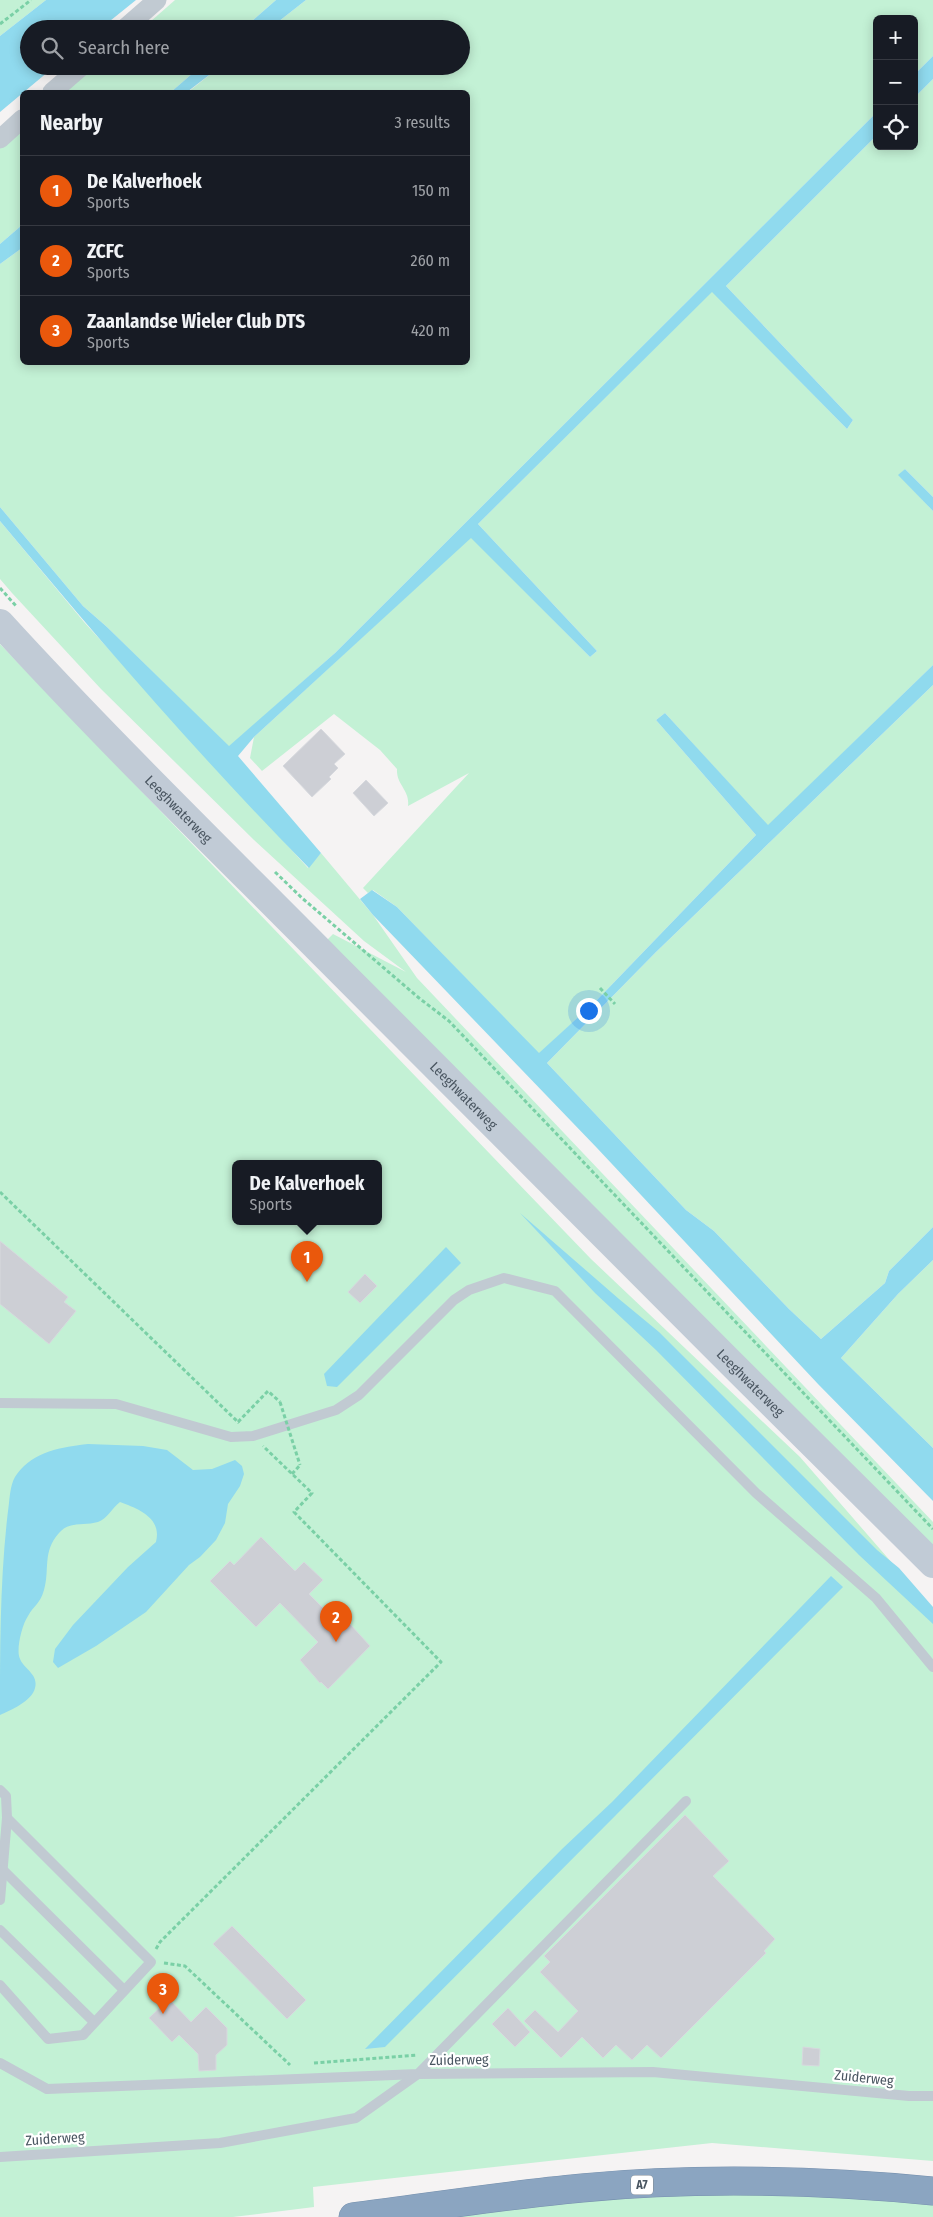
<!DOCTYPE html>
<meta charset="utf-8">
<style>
body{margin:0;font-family:"Fira Sans Condensed",sans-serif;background:#20242c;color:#f1f3f6}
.controls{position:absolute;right:15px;top:15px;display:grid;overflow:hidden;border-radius:8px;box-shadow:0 2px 12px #0003}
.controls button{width:45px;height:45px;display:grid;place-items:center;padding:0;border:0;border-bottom:1px solid #363941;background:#171b24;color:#f1f3f6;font:25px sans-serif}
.you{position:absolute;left:588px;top:1010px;width:18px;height:18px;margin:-12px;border:4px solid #fff;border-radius:50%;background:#1a73e8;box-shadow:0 0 0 8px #1a73e833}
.badge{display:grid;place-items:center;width:32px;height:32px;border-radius:50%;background:#ea580c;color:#fff;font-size:16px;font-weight:700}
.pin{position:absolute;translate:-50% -41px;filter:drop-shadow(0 1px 2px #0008)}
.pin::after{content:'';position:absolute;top:26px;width:18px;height:15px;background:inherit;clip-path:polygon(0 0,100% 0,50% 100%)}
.popup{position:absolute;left:232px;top:1160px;width:150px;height:65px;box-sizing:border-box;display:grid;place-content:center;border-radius:8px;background:#171b24;filter:drop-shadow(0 1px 4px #0005);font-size:16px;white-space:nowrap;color:#9ea1a6}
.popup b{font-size:19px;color:#f1f3f6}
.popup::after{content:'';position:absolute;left:50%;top:100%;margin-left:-10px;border:10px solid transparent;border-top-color:#171b24}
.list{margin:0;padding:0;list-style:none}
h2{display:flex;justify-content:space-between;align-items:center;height:65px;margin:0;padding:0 20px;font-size:21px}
h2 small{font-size:16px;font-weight:400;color:#9ea1a6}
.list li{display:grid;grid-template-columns:32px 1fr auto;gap:15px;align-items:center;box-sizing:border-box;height:70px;padding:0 20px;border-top:1px solid #363941}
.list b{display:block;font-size:19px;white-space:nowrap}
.list p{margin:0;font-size:16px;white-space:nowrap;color:#9ea1a6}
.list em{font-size:16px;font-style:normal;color:#9ea1a6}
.icon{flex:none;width:28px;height:28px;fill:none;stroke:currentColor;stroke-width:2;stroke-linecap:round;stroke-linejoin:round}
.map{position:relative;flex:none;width:933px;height:2217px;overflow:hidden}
.search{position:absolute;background:#171b24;box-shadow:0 2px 12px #0003;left:20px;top:20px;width:450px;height:55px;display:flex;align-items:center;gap:12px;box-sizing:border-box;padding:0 18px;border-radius:28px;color:#9ea1a6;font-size:19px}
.panel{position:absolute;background:#171b24;box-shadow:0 2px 12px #0003;left:20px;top:90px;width:450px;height:275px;border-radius:8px}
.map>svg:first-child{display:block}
</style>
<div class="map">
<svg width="933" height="2217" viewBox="0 0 933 2217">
<rect width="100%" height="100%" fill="#f5f3f3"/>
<g fill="#c3f1d5" fill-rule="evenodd">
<polygon points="0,0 46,0 0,36"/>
<polygon points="175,0 276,0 243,29 142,29"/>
<polygon points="306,0 933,0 933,56 914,75 914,19 877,19 877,112 335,653 229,747 107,627 83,606 0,507 0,264 22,248 22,362 468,362 468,92 188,92 221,66 461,66 461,29 269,29"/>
<polygon points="96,66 201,66 171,92 63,92"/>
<path d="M933,79V497L905,469L899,475L933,511V665L768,826L665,713L656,720L756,835L597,1000L539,1054L397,907L373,890L368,893L363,888L469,773L408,806C410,790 396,785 397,769L380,750L334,714L262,771L250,758L254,737L471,537L590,657L597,651L478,524L712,291L847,429L853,420L726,286L877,135V146H914V98Z"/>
<polygon points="22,128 22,225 0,244 0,147"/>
<polygon points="0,521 84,622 308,868 321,853 373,915 417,978 933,1522 933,1554 326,941 333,934 406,972 364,941 254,840 101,689 12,593 0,579"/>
<path d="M0,644L591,1259L800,1457L933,1610V2161L712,2143L313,2187L314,2207L233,2217H0ZM236,1163H378V1221H236Z"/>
<polygon points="933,685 933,1227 889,1271 885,1283 821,1339 789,1309 714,1231 686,1210 547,1063 656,952"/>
<polygon points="933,1260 933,1448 841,1358 898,1294"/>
<polygon points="703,2189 933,2203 933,2217 420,2217"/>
</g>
<g fill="#90daee">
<polygon points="46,0 136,0 100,29 29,29 29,66 55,66 0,112 0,36"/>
<polygon points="276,0 306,0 269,29 243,29"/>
<polygon points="933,56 933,79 914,98 914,75"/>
<polygon points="201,66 221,66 187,92 171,92"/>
<path d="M877,112V135L726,286L853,420L847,429L712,292L478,524L597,651L590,657L471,538L254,737L238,756L321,853L309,868C200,757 99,640 0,521V507L83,606L107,627L229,746L335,653Z"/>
<polygon points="22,225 22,248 0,264 0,244"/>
<polygon points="905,469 933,497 933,511 898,475"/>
<polygon points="933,665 933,685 656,952 547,1063 686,1210 714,1231 789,1309 821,1339 885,1283 889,1271 933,1227 933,1260 898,1294 841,1358 933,1448 933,1501 818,1384 597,1148 373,915 360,899 372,890 397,907 539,1053 597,1000 756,835 656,720 665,713 768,825"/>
<polygon points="520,1213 619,1299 659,1332 877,1550 899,1568 933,1607 933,1624 859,1555 656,1350 595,1293"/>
<polygon points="446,1247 461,1263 337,1387 327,1386 324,1374"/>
<path d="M88,1444L143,1446L167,1450L193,1470L212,1469L235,1460L242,1466L244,1474L240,1486L228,1504L225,1523L216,1540L200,1557L189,1565L146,1612L96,1646L58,1668L53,1662L55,1649L73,1625L128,1567L156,1542C162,1518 139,1509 120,1502C112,1508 107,1519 98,1522C84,1526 69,1521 59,1533C42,1552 50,1570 44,1590C40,1604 34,1605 28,1616C22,1625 17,1646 19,1656C22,1669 39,1673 35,1688C32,1701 11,1710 0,1715C0,1645 0,1572 9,1503C10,1494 11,1481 17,1474C34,1451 62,1447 88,1444Z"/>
<polygon points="831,1576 843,1587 385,2047 365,2049 562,1849 612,1802"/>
</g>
<g fill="#cdcfd5" stroke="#d7d9de">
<polygon points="321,729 345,754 334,764 338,768 329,777 331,779 312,797 283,766"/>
<polygon points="366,780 388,803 374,816 353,793"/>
<polygon points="0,1241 68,1297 64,1302 76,1311 49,1344 0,1304"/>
<polygon points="365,1274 377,1286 360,1303 348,1292"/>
<polygon points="261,1537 295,1571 304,1562 323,1580 309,1594 337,1622 341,1618 349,1625 350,1624 370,1646 328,1689 321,1682 320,1683 300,1660 318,1642 280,1603 256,1627 210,1581 230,1561 234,1565"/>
<polygon points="685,1815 729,1861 713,1876 775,1939 764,1951 766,1953 661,2058 647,2045 632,2060 616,2045 603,2058 582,2037 561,2058 524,2021 535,2010 558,2032 578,2011 540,1972 550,1962 544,1956"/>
<polygon points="232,1926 306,2000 287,2019 213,1944"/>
<polygon points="169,1999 191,2022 206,2007 227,2028 227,2045 216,2055 216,2070 199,2071 198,2054 179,2035 172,2042 149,2018"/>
<polygon points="508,2008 530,2032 515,2047 492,2024"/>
<polygon points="803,2047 820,2049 819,2066 802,2065"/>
</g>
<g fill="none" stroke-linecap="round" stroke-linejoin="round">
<defs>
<path id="motorway" d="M353,2217C429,2207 506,2195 582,2188C698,2177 817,2180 933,2191"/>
</defs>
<use href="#motorway" stroke="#7690ad" stroke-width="29"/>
<g stroke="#7ad0a6" stroke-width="3" stroke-dasharray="4 2.5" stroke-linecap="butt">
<polyline points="0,24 31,0"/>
<polyline points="0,588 16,606"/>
<polyline points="275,872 302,898 419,998 449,1021 933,1529"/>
<polyline points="600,988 615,1004"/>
<polyline points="0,1192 239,1423"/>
<polyline points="238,1422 268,1391 280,1402"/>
<polyline points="292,1474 300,1465"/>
<polyline points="156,1949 160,1942 441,1662 294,1512 312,1493 263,1446"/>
<polyline points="164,1963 185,1966 290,2065"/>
<polyline points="314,2063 417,2055"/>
</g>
<g stroke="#c1cad2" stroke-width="10">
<polyline points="0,1403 116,1404 231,1437 253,1436 336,1410 359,1395 454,1300 469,1290 504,1278 555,1291 756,1493 876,1598 933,1667"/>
<polyline points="0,1790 6,1796 7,1818 0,1900"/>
<polyline points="3,1870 124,1990"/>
<polyline points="0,1930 94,2022"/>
<polyline points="0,1985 48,2039 83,2035 151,1962 7,1818"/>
<polyline points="0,2063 47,2089 418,2074 686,1801"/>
<polyline points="0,2157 220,2143 356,2118 418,2074 653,2072 909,2096 933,2096"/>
</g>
<g stroke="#c1cad2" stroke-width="19">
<polyline points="124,29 157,0"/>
<polyline points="52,92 82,66"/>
<polyline points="0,139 22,119"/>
</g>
<path stroke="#c1cbd6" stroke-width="28" id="s1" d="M0,623C106,739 219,849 330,961C531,1163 731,1364 933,1564"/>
<use href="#motorway" stroke="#8ba5c1" stroke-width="28"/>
<polyline stroke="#7ad0a6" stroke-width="3" stroke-dasharray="4 2.5" stroke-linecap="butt" points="280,1402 300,1465"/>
</g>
<g text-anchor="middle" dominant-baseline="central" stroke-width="4.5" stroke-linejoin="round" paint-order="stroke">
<rect fill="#fff" stroke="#808990" stroke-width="1" x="631" y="2175.5" width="22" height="19" rx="4"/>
<g font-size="12" font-weight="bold" fill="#4a5661">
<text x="642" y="2185">A7</text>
</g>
<g font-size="14" fill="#4a5661" stroke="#fff">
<text stroke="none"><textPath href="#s1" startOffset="258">Leeghwaterweg</textPath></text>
<text stroke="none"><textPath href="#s1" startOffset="662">Leeghwaterweg</textPath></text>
<text stroke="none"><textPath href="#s1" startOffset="1068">Leeghwaterweg</textPath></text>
<text transform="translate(459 2060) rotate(-1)">Zuiderweg</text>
<text transform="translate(864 2078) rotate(6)">Zuiderweg</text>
<text transform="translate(55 2139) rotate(-4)">Zuiderweg</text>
</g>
</g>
</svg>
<div class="controls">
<button>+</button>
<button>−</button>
<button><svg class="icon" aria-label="locate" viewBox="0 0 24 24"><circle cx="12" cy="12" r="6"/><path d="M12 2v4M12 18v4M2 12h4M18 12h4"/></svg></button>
</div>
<div class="you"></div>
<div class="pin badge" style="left:307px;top:1282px">1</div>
<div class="popup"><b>De Kalverhoek</b>Sports</div>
<div class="pin badge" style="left:336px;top:1642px">2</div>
<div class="pin badge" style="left:163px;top:2014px">3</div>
<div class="search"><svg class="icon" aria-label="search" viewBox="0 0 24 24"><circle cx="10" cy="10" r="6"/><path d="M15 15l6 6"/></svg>Search here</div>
<section class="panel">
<h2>Nearby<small>3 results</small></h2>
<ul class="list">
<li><span class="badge">1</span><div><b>De Kalverhoek</b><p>Sports</p></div><em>150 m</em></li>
<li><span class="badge">2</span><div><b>ZCFC</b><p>Sports</p></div><em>260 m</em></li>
<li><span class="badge">3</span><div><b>Zaanlandse Wieler Club DTS</b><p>Sports</p></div><em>420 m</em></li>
</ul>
</section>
</div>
